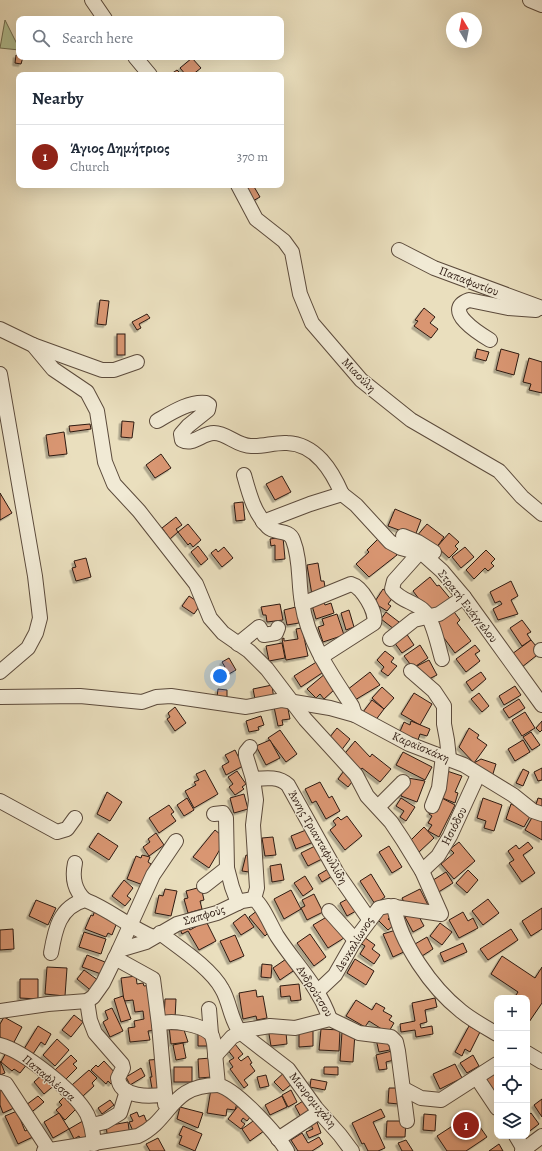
<!DOCTYPE html>
<meta charset="utf-8">
<style>
body{margin:0;font-family:Alegreya,serif;background:#f6f6f7;color:#1f2937}
.controls{position:absolute;right:12px;bottom:12px;display:grid;overflow:hidden;border-radius:8px;box-shadow:0 4px 16px #0002}
.controls button{width:36px;height:36px;display:grid;place-items:center;padding:0;border:0;border-bottom:1px solid #e0e1e3;background:#fff;color:#1f2937;font:20px sans-serif}
.compass{position:absolute;left:446px;top:12px;width:36px;height:36px;border-radius:50%;background:#fff;box-shadow:0 4px 16px #0002;rotate:350deg}
.you{position:absolute;left:220px;top:676px;width:14px;height:14px;margin:-10px;border:3px solid #fff;border-radius:50%;background:#1a73e8;box-shadow:0 0 0 6px #1a73e833}
.badge{display:grid;place-items:center;width:26px;height:26px;border-radius:50%;background:#8f2418;color:#fff;font-size:13px;font-weight:700}
.pin{position:absolute;translate:-50% -50%;border:2px solid #fff;box-shadow:0 1px 4px #0006}
.list{margin:0;padding:0;list-style:none}
h2{display:flex;justify-content:space-between;align-items:center;height:52px;margin:0;padding:0 16px;font-size:17px}
h2 small{font-size:13px;font-weight:400;color:#747a83}
.list li{display:grid;grid-template-columns:26px 1fr auto;gap:12px;align-items:center;box-sizing:border-box;height:64px;padding:0 16px;border-top:1px solid #e0e1e3}
.list b{display:block;font-size:15px;white-space:nowrap}
.list p{margin:0;font-size:13px;white-space:nowrap;color:#747a83}
.list em{font-size:13px;font-style:normal;color:#747a83}
.icon{flex:none;width:22px;height:22px;fill:none;stroke:currentColor;stroke-width:2;stroke-linecap:round;stroke-linejoin:round}
.map{position:relative;flex:none;width:542px;height:1151px;overflow:hidden}
.search{position:absolute;background:#fff;box-shadow:0 4px 16px #0002;left:16px;top:16px;width:268px;height:44px;display:flex;align-items:center;gap:10px;box-sizing:border-box;padding:0 14px;border-radius:8px;color:#747a83;font-size:15px}
.panel{position:absolute;background:#fff;box-shadow:0 4px 16px #0002;left:16px;top:72px;width:268px;height:116px;border-radius:8px}
.map>svg:first-child{display:block}
</style>
<div class="map">
<svg width="542" height="1151" viewBox="0 0 542 1151">
<defs>
<filter id="shadow"><feDropShadow dx="-2.5" dy="2.5" stdDeviation="0" flood-color="#0004"/></filter>
</defs>
<rect width="100%" height="100%" fill="#eadfbe"/>
<filter id="stains"><feTurbulence type="fractalNoise" baseFrequency=".005" numOctaves="4"/><feColorMatrix values="0 0 0 0 .2 0 0 0 0 .09 0 0 0 0 .02 0 0 0 .5 -.17"/></filter>
<radialGradient id="worn" r=".72"><stop offset=".6" stop-color="#630" stop-opacity="0"/><stop offset="1" stop-color="#630" stop-opacity=".3"/></radialGradient>
<polygon fill="#b4c294" stroke="#706e52" points="5,20 19,48 19,50 0,48"/>
<g fill="#d99672" stroke="#2d1a11" filter="url(#shadow)">
<polygon points="16,55 23,57 21,64 15,63"/>
<polygon points="192,58 201,68 192,75 186,75 180,68"/>
<polygon points="177,70 181,74 172,75 171,74"/>
<polygon points="253,185 260,197 251,202 244,190"/>
<polygon points="100,300 109,301 106,325 97,324"/>
<polygon points="424,308 435,317 430,323 438,329 431,338 414,326 418,321 415,320"/>
<polygon points="147,314 150,318 139,324 141,328 137,330 132,322"/>
<rect x="117" y="334" width="8" height="21"/>
<polygon points="477,349 489,352 486,361 475,358"/>
<polygon points="501,349 519,354 514,375 496,370"/>
<polygon points="529,358 542,362 542,393 529,390 531,384 523,382"/>
<polygon points="122,421 134,422 132,438 121,437"/>
<polygon points="90,424 91,429 70,432 69,426"/>
<polygon points="64,432 67,454 49,456 46,435"/>
<polygon points="161,454 171,468 155,478 146,465"/>
<polygon points="282,476 291,492 275,500 266,484"/>
<polygon points="0,493 12,513 0,520"/>
<polygon points="243,502 245,520 236,521 234,503"/>
<polygon points="395,509 421,520 415,536 388,526"/>
<polygon points="176,517 182,525 176,529 178,532 188,524 201,540 193,547 190,543 188,545 178,532 170,539 162,528"/>
<polygon points="427,524 444,537 434,551 416,537"/>
<polygon points="449,533 459,542 455,546 458,549 449,558 437,547"/>
<polygon points="283,537 285,559 275,560 275,545 271,546 270,539"/>
<polygon points="380,537 397,555 369,577 356,564 369,552 367,550"/>
<polygon points="198,546 208,559 201,565 191,552"/>
<polygon points="224,547 233,558 222,567 211,553 216,549 218,552"/>
<polygon points="465,547 474,557 461,568 452,557"/>
<polygon points="486,550 495,559 491,563 494,566 488,571 485,568 474,579 466,570"/>
<polygon points="86,558 91,577 76,581 72,568 76,567 74,561"/>
<polygon points="318,563 321,581 324,581 326,593 312,595 307,565"/>
<polygon points="430,577 437,586 439,585 453,602 432,616 413,591"/>
<polygon points="511,581 518,596 511,600 518,614 498,620 493,609 502,604 500,601 495,603 490,592"/>
<polygon points="383,589 394,596 388,604 391,606 387,611 374,603"/>
<polygon points="189,596 201,604 194,614 182,606"/>
<polygon points="322,598 325,605 331,603 334,613 316,619 311,602"/>
<polygon points="280,604 283,620 267,622 266,615 263,615 261,607"/>
<polygon points="296,607 299,623 287,625 284,610"/>
<polygon points="452,609 460,620 457,623 471,641 455,653 433,623"/>
<polygon points="349,610 354,627 346,630 341,613"/>
<polygon points="386,612 399,622 394,629 381,619"/>
<polygon points="337,614 344,635 323,642 318,627 324,625 322,619"/>
<polygon points="522,620 531,632 527,634 531,640 522,646 510,628"/>
<polygon points="302,628 308,656 286,660 282,639 284,638 284,641 298,639 296,629"/>
<polygon points="406,633 414,645 402,653 394,642"/>
<polygon points="531,640 541,652 522,667 512,654"/>
<polygon points="282,643 285,658 269,661 266,646"/>
<polygon points="420,645 428,658 413,668 404,656"/>
<polygon points="475,645 480,651 475,654 480,661 466,672 456,659"/>
<polygon points="385,651 394,658 391,662 397,666 388,676 381,671 384,667 377,660"/>
<polygon points="229,658 236,670 227,675 222,668 225,667 222,662"/>
<polygon points="429,660 437,675 423,682 413,668"/>
<polygon points="318,661 325,671 301,687 294,676"/>
<polygon points="370,672 380,685 355,700 347,690"/>
<polygon points="481,672 486,679 472,691 466,682"/>
<polygon points="326,673 330,678 327,681 334,690 324,699 320,694 316,698 307,689"/>
<polygon points="272,685 274,700 256,704 253,689"/>
<polygon points="515,686 521,695 504,705 499,696"/>
<polygon points="382,687 394,698 384,709 372,698"/>
<polygon points="218,689 227,690 227,698 217,697"/>
<polygon points="414,693 432,704 420,725 401,714"/>
<polygon points="479,693 489,706 482,712 471,699"/>
<polygon points="519,699 525,708 509,718 503,709"/>
<polygon points="372,700 384,709 375,721 363,712"/>
<polygon points="287,704 290,719 282,720 283,725 278,726 274,707"/>
<polygon points="175,707 186,723 175,731 167,719 170,717 168,713"/>
<polygon points="525,712 535,728 522,736 512,720"/>
<polygon points="261,716 264,725 258,727 259,730 249,732 246,721"/>
<polygon points="411,721 430,729 427,736 420,734 417,743 398,736 404,722 410,725"/>
<polygon points="542,721 542,730 540,732 536,728"/>
<polygon points="337,728 350,739 340,752 326,742"/>
<polygon points="469,728 479,735 477,738 487,745 474,763 459,747"/>
<polygon points="280,730 297,754 286,762 268,738"/>
<polygon points="531,732 540,745 532,750 523,737"/>
<polygon points="270,740 280,758 266,765 256,746"/>
<polygon points="523,740 530,752 515,761 508,749"/>
<polygon points="355,741 370,757 372,754 391,769 380,782 362,768 360,771 342,757"/>
<polygon points="235,750 243,766 226,775 222,766 229,762 225,755"/>
<polygon points="403,752 432,767 425,780 396,765"/>
<polygon points="481,759 496,764 492,777 476,774 474,763"/>
<polygon points="346,768 356,777 348,787 338,779"/>
<polygon points="542,768 542,780 538,781 534,772"/>
<polygon points="441,769 462,776 455,792 458,793 455,803 440,797"/>
<polygon points="523,769 529,772 523,786 516,783"/>
<polygon points="205,770 218,794 194,808 185,791 196,785 194,782 199,780 196,774"/>
<polygon points="237,771 246,784 242,787 244,789 235,795 229,787 233,784 228,777"/>
<polygon points="408,778 425,781 417,802 401,796"/>
<polygon points="320,782 329,798 332,796 340,811 326,819 316,801 312,803 305,789"/>
<polygon points="107,792 122,802 110,821 97,814"/>
<polygon points="244,794 248,809 234,813 230,798"/>
<polygon points="438,796 455,805 439,837 428,831 432,825 428,823 432,816 429,814"/>
<polygon points="187,798 194,810 184,816 177,805"/>
<polygon points="401,798 415,807 406,821 400,817 404,811 396,806"/>
<polygon points="483,798 502,805 494,831 484,828 486,821 477,818"/>
<polygon points="538,798 542,799 542,814 534,811"/>
<polygon points="511,804 532,813 524,827 506,819"/>
<polygon points="169,805 174,812 171,814 176,821 159,833 149,818"/>
<polygon points="534,814 542,819 542,840 525,830"/>
<polygon points="347,816 362,836 345,850 330,830 336,825 333,821 338,817 341,820"/>
<polygon points="424,827 434,838 419,852 409,842"/>
<polygon points="311,828 316,841 296,849 291,836"/>
<polygon points="215,830 226,839 209,868 193,857"/>
<polygon points="98,833 118,846 109,860 89,847"/>
<polygon points="156,833 164,845 149,856 143,847 150,842 148,839"/>
<polygon points="273,837 276,855 265,856 262,838"/>
<polygon points="459,842 475,861 454,879 441,864 454,853 450,849"/>
<polygon points="528,842 533,848 523,855 535,873 522,882 509,863 514,860 508,851 516,845 519,849"/>
<polygon points="319,844 326,857 308,866 301,853"/>
<polygon points="389,846 402,867 392,873 379,852"/>
<polygon points="142,855 150,857 148,862 151,864 143,885 127,879 136,856 141,858"/>
<polygon points="246,855 256,858 249,872 242,871"/>
<polygon points="281,864 284,880 272,882 270,866"/>
<polygon points="330,868 334,875 322,882 318,875"/>
<polygon points="468,870 478,880 467,893 456,883"/>
<polygon points="446,872 453,883 437,893 430,882"/>
<polygon points="371,874 385,897 375,904 360,881"/>
<polygon points="305,876 313,889 303,896 294,883"/>
<polygon points="124,880 133,888 127,896 131,899 125,906 112,896"/>
<polygon points="201,887 204,900 200,901 202,909 188,913 184,899 188,898 186,891"/>
<polygon points="165,889 177,891 171,916 155,913 159,895 163,896"/>
<polygon points="420,889 428,905 420,909 417,903 407,908 402,898"/>
<polygon points="291,890 301,909 284,919 274,899"/>
<polygon points="314,894 323,912 307,920 301,908 305,906 302,900"/>
<polygon points="349,898 356,911 347,916 340,903"/>
<polygon points="488,899 499,913 483,925 472,911"/>
<polygon points="36,900 56,908 48,925 29,916"/>
<polygon points="388,906 395,912 388,919 394,925 388,930 376,918"/>
<polygon points="542,908 542,929 531,936 522,921"/>
<polygon points="95,910 118,920 112,935 108,933 106,937 85,929 91,915 93,916"/>
<polygon points="258,910 272,929 265,936 249,917"/>
<polygon points="416,911 424,926 413,932 405,917"/>
<polygon points="463,912 468,921 473,918 478,928 459,938 449,920"/>
<polygon points="245,914 254,927 241,935 233,923"/>
<polygon points="330,915 344,938 328,948 313,925"/>
<polygon points="206,921 216,941 199,950 188,931 182,934 180,929 187,926 190,930"/>
<polygon points="440,923 452,932 442,945 430,936"/>
<polygon points="13,929 14,949 0,950 0,930"/>
<polygon points="399,929 408,950 393,957 383,934"/>
<polygon points="511,929 518,940 488,960 480,949"/>
<polygon points="84,932 106,939 101,954 79,947"/>
<polygon points="310,934 326,957 314,966 297,943"/>
<polygon points="235,935 244,956 230,962 220,941"/>
<polygon points="364,937 375,945 372,949 380,955 374,964 360,954 365,946 360,943"/>
<polygon points="427,937 433,949 422,956 415,944"/>
<polygon points="463,943 467,952 444,962 440,953"/>
<polygon points="87,955 105,962 101,974 82,967"/>
<polygon points="292,955 299,967 280,980 273,968"/>
<polygon points="502,956 535,978 542,967 542,1003 527,1025 527,998 514,998 518,992 491,974"/>
<polygon points="355,959 374,971 366,985 347,973"/>
<polygon points="262,964 272,965 271,978 261,977"/>
<polygon points="47,967 67,968 65,996 45,994"/>
<polygon points="84,970 102,983 94,993 77,979"/>
<polygon points="136,976 137,984 143,983 144,986 151,985 156,1030 148,1031 150,1040 130,1042 128,1028 135,1027 134,1021 144,1019 143,1011 135,1012 133,1000 124,1001 121,978"/>
<polygon points="20,979 38,979 38,999 20,998"/>
<polygon points="299,984 301,1000 291,1001 290,996 281,997 280,986"/>
<polygon points="256,990 257,997 263,996 267,1018 257,1020 256,1016 243,1019 239,993"/>
<polygon points="123,996 131,1019 121,1022 114,999"/>
<polygon points="435,998 437,1007 425,1010 427,1022 420,1024 421,1028 432,1026 433,1034 416,1037 415,1030 401,1032 400,1024 415,1021 412,1003"/>
<polygon points="165,999 176,999 175,1019 164,1019"/>
<polygon points="356,1000 372,1010 376,1003 385,1008 383,1011 392,1016 389,1020 394,1023 388,1033 369,1021 365,1027 346,1016"/>
<polygon points="112,1008 123,1031 110,1037 103,1022 108,1019 105,1011"/>
<polygon points="74,1015 83,1022 71,1037 62,1030"/>
<polygon points="4,1017 22,1027 13,1044 0,1037 0,1024"/>
<polygon points="182,1024 188,1042 171,1044 169,1026"/>
<polygon points="38,1026 51,1034 45,1045 41,1042 33,1054 24,1049"/>
<polygon points="469,1026 480,1032 470,1052 465,1049 462,1056 455,1052"/>
<polygon points="268,1028 286,1032 287,1044 271,1046"/>
<polygon points="321,1029 340,1030 339,1051 319,1050"/>
<polygon points="198,1031 211,1034 211,1046 198,1046"/>
<polygon points="299,1031 313,1031 313,1046 299,1047"/>
<polygon points="342,1032 355,1033 353,1062 340,1061"/>
<polygon points="387,1036 390,1050 379,1052 376,1039"/>
<polygon points="57,1039 69,1050 55,1066 43,1055"/>
<polygon points="183,1043 186,1058 176,1060 173,1045"/>
<polygon points="235,1044 243,1054 238,1058 241,1061 248,1056 252,1063 250,1064 255,1071 244,1080 248,1085 244,1088 230,1069 233,1067 229,1061 234,1058 227,1049"/>
<polygon points="8,1049 28,1063 20,1073 14,1069 12,1071 1,1062"/>
<polygon points="392,1051 394,1060 386,1062 387,1069 379,1070 376,1055"/>
<polygon points="71,1055 77,1061 73,1064 77,1068 65,1080 55,1070"/>
<polygon points="473,1055 479,1066 467,1073 460,1063"/>
<polygon points="211,1058 212,1077 199,1078 198,1059"/>
<polygon points="162,1059 165,1090 153,1094 150,1077 152,1077 149,1060"/>
<polygon points="0,1061 5,1073 0,1075"/>
<polygon points="104,1061 118,1076 111,1084 108,1081 106,1084 91,1070 96,1065 98,1067"/>
<polygon points="455,1064 462,1078 440,1089 433,1074"/>
<rect x="174" y="1067" width="18" height="15"/>
<polygon points="324,1067 338,1067 338,1075 324,1074"/>
<polygon points="141,1068 145,1076 130,1085 126,1077"/>
<polygon points="288,1069 293,1083 283,1091 274,1082"/>
<polygon points="89,1070 97,1078 92,1083 94,1086 83,1096 72,1085"/>
<polygon points="497,1071 497,1088 491,1092 484,1079"/>
<polygon points="45,1072 57,1083 44,1094 34,1082"/>
<polygon points="266,1075 269,1086 260,1088 257,1077"/>
<polygon points="311,1079 327,1082 325,1090 310,1087"/>
<polygon points="5,1087 14,1108 3,1113 0,1105 0,1089"/>
<polygon points="389,1088 403,1088 399,1104 388,1103"/>
<polygon points="211,1089 239,1097 235,1110 227,1109 226,1116 207,1113"/>
<polygon points="291,1090 297,1102 288,1107 282,1095"/>
<polygon points="68,1093 76,1109 65,1120 56,1110 62,1105 59,1102"/>
<polygon points="38,1096 44,1102 28,1115 22,1108"/>
<polygon points="282,1096 287,1107 270,1115 265,1105"/>
<polygon points="308,1098 317,1111 302,1119 295,1106"/>
<polygon points="542,1099 542,1117 534,1105"/>
<polygon points="110,1100 114,1105 102,1114 98,1108"/>
<polygon points="242,1101 251,1116 247,1121 243,1118 241,1121 245,1124 241,1129 228,1119"/>
<polygon points="180,1107 203,1113 198,1128 177,1119"/>
<polygon points="381,1109 385,1117 373,1122 385,1148 378,1151 368,1151 364,1143 362,1144 352,1123"/>
<polygon points="17,1111 25,1131 32,1128 35,1136 18,1144 5,1116"/>
<polygon points="137,1112 139,1117 144,1115 148,1125 133,1131 129,1122 133,1121 130,1115"/>
<polygon points="59,1113 69,1129 53,1138 44,1122"/>
<polygon points="531,1113 539,1124 527,1133 527,1116"/>
<polygon points="424,1114 436,1115 435,1131 423,1130"/>
<polygon points="471,1114 487,1137 466,1151 447,1151 437,1136"/>
<polygon points="88,1118 88,1139 82,1142 79,1136 74,1139 69,1129"/>
<polygon points="256,1119 264,1131 250,1141 242,1129"/>
<polygon points="387,1121 406,1121 405,1137 386,1137"/>
<polygon points="128,1122 130,1137 108,1140 106,1126"/>
<polygon points="317,1122 321,1133 309,1138 306,1132 313,1129 311,1125"/>
<polygon points="183,1126 202,1134 195,1151 179,1144 182,1136 179,1135"/>
<polygon points="302,1133 308,1143 319,1137 323,1144 312,1151 298,1151 291,1140"/>
<polygon points="158,1138 165,1151 150,1151 146,1144"/>
<polygon points="406,1140 413,1151 402,1151 398,1143"/>
<polygon points="499,1144 503,1151 489,1151"/>
</g>
<g fill="none" stroke-linecap="round" stroke-linejoin="round">
<defs>
<g id="minor">
<polyline points="92,0 105,19"/>
<polyline points="530,0 542,5"/>
<polyline points="135,57 150,75"/>
<polyline points="238,185 256,219 284,241 292,252 300,294 312,323 361,380 411,420 499,471 522,497 542,514"/>
<polyline points="399,250 434,268 542,308"/>
<polyline points="0,329 33,345 53,369 87,392 97,411 105,462 114,484 139,511 196,584 210,618 223,633 249,651 267,669 305,719 356,775 367,796 391,822 403,840 422,871 441,914 388,906 379,908 355,940 335,975 318,991"/>
<path d="M490,340C480,334 441,310 469,300L508,308L536,310"/>
<polyline points="33,345 102,370 114,370 137,362"/>
<polyline points="0,374 35,576 40,618 36,633 28,648 0,672"/>
<path d="M157,421C171,413 189,401 206,403L209,405L208,410L188,426L181,434L182,440C193,446 202,433 214,433C227,433 237,446 251,446C263,447 275,442 287,443C316,444 332,471 342,494"/>
<path d="M244,475C249,493 254,513 268,527C275,534 289,529 293,540C301,560 298,583 302,603C308,642 331,674 352,706L355,715"/>
<polyline points="342,494 356,505 390,542 401,548 423,554 442,571 464,597 542,705"/>
<polyline points="263,522 310,504 342,494"/>
<polyline points="403,536 418,542 434,552"/>
<path d="M419,553L394,581L392,589C399,600 414,602 423,610C433,618 438,646 442,659"/>
<path d="M302,604L351,584C362,587 377,612 374,623L321,657"/>
<polyline points="390,639 414,620 439,614 464,597"/>
<polyline points="238,644 259,627 264,635 276,633 278,628"/>
<polyline points="541,650 542,650"/>
<polyline points="411,671 434,691 444,706 444,724 447,740 449,758"/>
<polyline points="0,697 80,696 142,702 156,697 171,696 246,707 282,700 330,708 355,715 409,744 464,765 513,795 533,811 542,814"/>
<polyline points="250,747 246,752 246,756 253,779 256,800 253,825 257,888 254,899"/>
<path d="M253,779C265,778 279,776 288,785L337,873L369,919"/>
<polyline points="0,801 57,832 67,829 75,818"/>
<polyline points="432,806 439,788 443,756"/>
<polyline points="378,807 403,782"/>
<polyline points="214,814 223,813 226,818 227,868 232,887 238,903"/>
<path d="M75,863C72,877 74,890 85,900"/>
<polyline points="422,871 438,856 450,836 478,775"/>
<polyline points="204,886 227,868"/>
<path d="M394,906C400,943 432,988 461,1011C472,1020 485,1027 497,1034"/>
<polyline points="329,911 355,940"/>
<path d="M160,933C178,947 211,968 222,989C230,1002 230,1019 240,1032L288,1069L316,1108L340,1135L352,1151"/>
<path d="M119,950L146,942L177,924L217,913L242,901L254,899C262,904 271,926 277,936C296,965 318,985 330,1019"/>
<path d="M51,953C55,930 59,907 85,900C109,909 129,927 153,937"/>
<polyline points="115,958 153,979 159,1025"/>
<path d="M87,1001L90,1020L95,1033L122,1064L123,1068L118,1078C120,1098 151,1097 165,1094V1104"/>
<polyline points="209,1009 211,1034"/>
<polyline points="0,1011 48,1004 87,1001 93,997 103,983 119,950 153,875 176,841"/>
<path d="M0,1045C24,1051 75,1092 87,1114C92,1124 93,1134 94,1144"/>
<polyline points="527,1053 542,1062"/>
<polyline points="215,1056 232,1037 245,1030 270,1026 295,1028 330,1019 359,1033 391,1037 396,1042 398,1051 407,1121"/>
<polyline points="477,1078 497,1108"/>
<polyline points="0,1082 6,1084 49,1150"/>
<polyline points="404,1089 421,1098 441,1100 497,1064"/>
<path d="M165,1094L159,1025C169,1018 202,1025 211,1034C213,1037 213,1040 214,1043L218,1085C236,1089 277,1134 287,1151"/>
<polyline points="92,1125 105,1122 120,1113 127,1091"/>
<polyline points="516,1136 525,1151"/>
<polyline points="278,1139 319,1112"/>
<path d="M44,1151L138,1136C173,1119 169,1085 218,1085"/>
<polyline points="522,1151 542,1136"/>
</g>
</defs>
<use href="#minor" stroke="#5c4b3c" stroke-width="16"/>
<use href="#minor" stroke="#f1ead5" stroke-width="14"/>
</g>
<g text-anchor="middle" dominant-baseline="central" stroke-width="3" stroke-linejoin="round" paint-order="stroke">
<g font-size="12" fill="#2d1a11" stroke="#f1ead5">
<text transform="translate(469 281) rotate(21)">Παπαφωτίου</text>
<text transform="translate(359 375) rotate(46)">Μιαούλη</text>
<text transform="translate(468 606) rotate(52)">Στρατή Ευάγγελου</text>
<text transform="translate(421 747) rotate(23)">Καραϊσκάκη</text>
<text transform="translate(454 826) rotate(-63)">Ησιόδου</text>
<text transform="translate(318 837) rotate(60)">Άννης Τριανταφυλλίδη</text>
<text transform="translate(204 915) rotate(-17)">Σαπφούς</text>
<text transform="translate(354 944) rotate(-58)">Δευκαλίωνος</text>
<text transform="translate(315 991) rotate(58)">Ανδρούτσου</text>
<text transform="translate(49 1078) rotate(40)">Παπαφλέσσα</text>
<text transform="translate(313 1100) rotate(51)">Μαυρομιχάλη</text>
</g>
</g>
<rect width="100%" height="100%" filter="url(#stains)"/>
<rect width="100%" height="100%" fill="url(#worn)"/>
</svg>
<div class="controls">
<button>+</button>
<button>−</button>
<button><svg class="icon" aria-label="locate" viewBox="0 0 24 24"><circle cx="12" cy="12" r="6"/><path d="M12 2v4M12 18v4M2 12h4M18 12h4"/></svg></button>
<button><svg class="icon" aria-label="layers" viewBox="0 0 24 24"><path d="M12 4l9 5-9 5-9-5zM3 14l9 5 9-5"/></svg></button>
</div>
<svg class="compass" viewBox="-18 -18 36 36"><path d="M0-13l5 13h-10z" fill="#e53935"/><path d="M0 13l5-13h-10z" fill="#747a83"/></svg>
<div class="you"></div>
<div class="pin badge" style="left:466px;top:1125px">1</div>
<div class="search"><svg class="icon" aria-label="search" viewBox="0 0 24 24"><circle cx="10" cy="10" r="6"/><path d="M15 15l6 6"/></svg>Search here</div>
<section class="panel">
<h2>Nearby<small></small></h2>
<ul class="list">
<li><span class="badge">1</span><div><b>Άγιος Δημήτριος</b><p>Church</p></div><em>370 m</em></li>
</ul>
</section>
</div>
